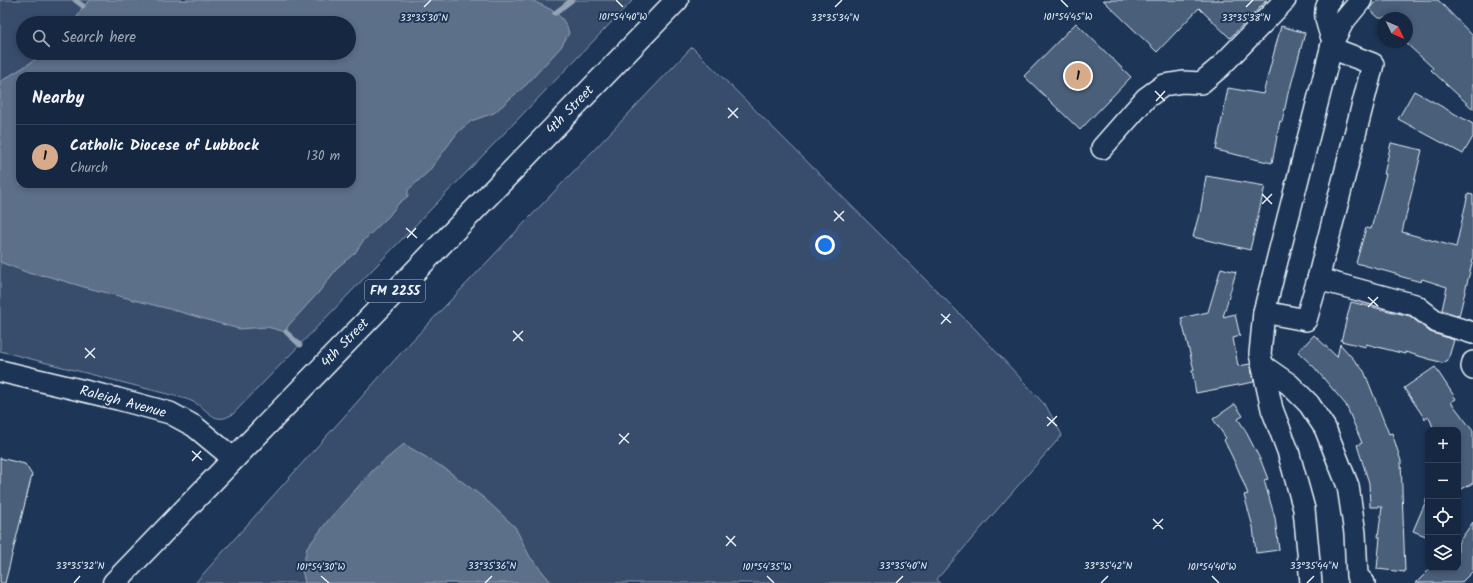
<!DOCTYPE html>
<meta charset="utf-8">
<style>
body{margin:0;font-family:Kalam,sans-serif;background:#1f3048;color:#f1f3f6}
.controls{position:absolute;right:12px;bottom:12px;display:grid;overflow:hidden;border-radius:8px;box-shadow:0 2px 6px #0003}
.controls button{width:36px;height:36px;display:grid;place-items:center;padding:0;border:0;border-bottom:1px solid #35445a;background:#162841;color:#f1f3f6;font:20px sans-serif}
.compass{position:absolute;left:1377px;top:12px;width:36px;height:36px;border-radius:50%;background:#162841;box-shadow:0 2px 6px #0003;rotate:134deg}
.you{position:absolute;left:825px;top:245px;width:14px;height:14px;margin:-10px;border:3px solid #fff;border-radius:50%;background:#1a73e8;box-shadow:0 0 0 6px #1a73e833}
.badge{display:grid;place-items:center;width:26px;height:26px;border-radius:50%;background:#d6ab8b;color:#111;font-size:13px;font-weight:700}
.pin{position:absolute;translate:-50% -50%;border:2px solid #fff;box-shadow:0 1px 4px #0006}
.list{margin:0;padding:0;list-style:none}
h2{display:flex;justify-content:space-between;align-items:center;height:52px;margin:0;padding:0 16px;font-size:17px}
h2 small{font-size:13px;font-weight:400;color:#9ea6b1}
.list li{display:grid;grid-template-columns:26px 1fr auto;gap:12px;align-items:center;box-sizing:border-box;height:64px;padding:0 16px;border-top:1px solid #35445a}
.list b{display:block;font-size:15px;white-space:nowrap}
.list p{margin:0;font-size:13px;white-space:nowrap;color:#9ea6b1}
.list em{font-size:13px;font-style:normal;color:#9ea6b1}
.icon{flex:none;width:22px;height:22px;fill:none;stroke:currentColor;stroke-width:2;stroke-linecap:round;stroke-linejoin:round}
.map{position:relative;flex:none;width:1473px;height:583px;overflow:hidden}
.search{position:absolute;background:#162841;box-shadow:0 2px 6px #0003;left:16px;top:16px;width:340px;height:44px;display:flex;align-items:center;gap:10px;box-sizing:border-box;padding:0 14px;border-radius:22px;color:#9ea6b1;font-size:15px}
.panel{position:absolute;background:#162841;box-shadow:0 2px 6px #0003;left:16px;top:72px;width:340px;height:116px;border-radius:12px}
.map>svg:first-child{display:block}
</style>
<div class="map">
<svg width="1473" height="583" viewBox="0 0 1473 583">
<rect width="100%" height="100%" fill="#1d3557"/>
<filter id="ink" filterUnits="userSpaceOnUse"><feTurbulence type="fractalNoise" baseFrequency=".025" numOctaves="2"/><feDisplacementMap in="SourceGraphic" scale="8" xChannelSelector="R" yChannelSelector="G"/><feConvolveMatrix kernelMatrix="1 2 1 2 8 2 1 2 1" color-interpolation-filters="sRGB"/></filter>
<g filter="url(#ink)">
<g fill="#374d6c" stroke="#909fb2" fill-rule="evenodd">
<path d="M0,0H633L233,414C217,424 212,415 200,406C195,402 189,400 183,398L0,351ZM23,23H349V53H23ZM20,76H352V184H20Z"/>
<polygon points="692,47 977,331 1046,406 1062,435 937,579 940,583 195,583 409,344"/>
</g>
<g fill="#5d7089" stroke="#95a4b5" fill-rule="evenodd">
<path d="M91,0H531C549,9 563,12 569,33L561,47L527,84L494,113L471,121L458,132L429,171L408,190V196L398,204L389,216L363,241L355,253L339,266L319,292L288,326L286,332L267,327L239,329L177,311L84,287L47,276L31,274L0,262V82C14,72 30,65 43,53H349V23H74L83,6ZM20,76H352V184H20Z"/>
<polygon points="404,444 444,468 484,498 515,527 530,557 552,583 305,583 302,570 307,548 330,518 373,470"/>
</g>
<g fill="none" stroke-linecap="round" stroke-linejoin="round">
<g stroke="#95a4b5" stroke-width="5">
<polyline points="75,0 83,6"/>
<polyline points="555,13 572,0"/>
<polyline points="286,332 300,345"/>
</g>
</g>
<g fill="#495e7a" stroke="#e8f1f8">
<polygon points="1103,0 1267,0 1230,38 1199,8 1157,52"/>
<polygon points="1377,0 1438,0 1473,36 1473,109 1431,70 1433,68 1407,44 1407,18 1379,18 1369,9"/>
<polygon points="1076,23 1131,77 1080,130 1024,76"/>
<polygon points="1281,26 1305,33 1290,89 1289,89 1282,122 1280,121 1272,163 1216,150 1228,88 1263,94"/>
<polygon points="1414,91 1473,124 1473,137 1463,154 1398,119"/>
<polygon points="1391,143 1422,150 1402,232 1456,247 1468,194 1473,195 1473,259 1459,316 1442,310 1447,287 1422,279 1421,282 1399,276 1399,275 1356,263 1366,228 1371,229 1386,174 1384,174"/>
<polygon points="1206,176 1265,186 1250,250 1193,237 1199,214 1200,214"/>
<polygon points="1221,268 1236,272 1223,317 1235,314 1240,336 1233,338 1238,366 1250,364 1254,382 1196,393 1192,370 1194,370 1181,318 1208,312"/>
<polygon points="1351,302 1410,316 1430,332 1454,340 1448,360 1443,363 1405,352 1405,354 1366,344 1366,347 1341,341"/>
<polygon points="1314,335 1337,357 1340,344 1364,371 1389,434 1392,433 1401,461 1405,572 1377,569 1380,537 1378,537 1382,507 1370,507 1369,483 1357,445 1362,443 1346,405 1314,367 1298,352"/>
<polygon points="1435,367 1456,399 1451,402 1473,431 1473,483 1458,491 1458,430 1434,430 1429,417 1425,419 1404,388"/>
<polygon points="1235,404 1243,416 1238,419 1244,428 1261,461 1268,479 1264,480 1275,518 1279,550 1256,553 1253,527 1244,495 1248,494 1238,469 1224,440 1226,438 1213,419"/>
<polygon points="0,458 25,464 32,475 5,583 0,583"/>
<polygon points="1428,496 1428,537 1413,531"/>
<polygon points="1473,522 1473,571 1461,583 1416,583 1431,568 1458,568 1458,543"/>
</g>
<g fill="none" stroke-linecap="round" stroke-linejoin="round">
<defs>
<g id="minor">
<path d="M1331,0C1320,11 1329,29 1333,41"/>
<polyline points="1102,148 1146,98 1164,85 1183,82 1201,83 1220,67 1285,0"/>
<polyline points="1318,279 1415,305 1437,322 1473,333"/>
<polyline points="1264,312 1306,320 1318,279 1373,64 1331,48"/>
<polyline points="1473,362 1472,367 1473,369"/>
<polyline points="1263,366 1289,384 1309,404 1325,428 1348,486 1355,533 1357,576 1364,583"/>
<polyline points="0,371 118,399 170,413 194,426 234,459"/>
<polyline points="1311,583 1304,509 1288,451 1272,409 1260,354 1264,312 1333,41 1343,22 1361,0"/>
</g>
<polyline id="major" points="114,583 677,0"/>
</defs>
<use href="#minor" stroke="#e8f1f8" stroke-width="24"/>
<use href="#major" stroke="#e8f1f8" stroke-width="25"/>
<use href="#minor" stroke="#1d3557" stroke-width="21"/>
<use href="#major" stroke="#1d3557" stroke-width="22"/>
</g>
</g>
<path fill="none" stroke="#e8f1f8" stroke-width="1.5" d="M616,0L623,7M1061,0L1068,7M424,7L431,0M835,7L842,0M1246,7L1253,0M1155,91L1165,101M1156,101L1165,91M728,108L738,118M728,118L738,108M1262,194L1272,204M1262,204L1272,194M834,211L844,221M834,221L844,211M406,228L417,238M407,238L416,228M1368,297L1378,306M1368,307L1378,297M941,314L951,323M941,324L950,314M513,331L523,341M513,341L523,331M85,348L95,358M85,358L95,348M1047,417L1057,426M1047,426L1057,416M619,434L629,443M619,444L629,433M192,451L202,460M192,461L201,451M1153,519L1163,529M1153,529L1163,519M726,536L736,546M726,546L735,536M321,576L329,583M767,576L774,583M1212,576L1219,583M74,583L80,576M485,583L492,576M896,583L903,576M1101,583L1108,576M1307,583L1314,576"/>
<g text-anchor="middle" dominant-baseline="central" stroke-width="4" stroke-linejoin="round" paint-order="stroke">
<rect fill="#1d3557" stroke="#abb9c8" stroke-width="1" x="365" y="280" width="60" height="22" rx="3"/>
<g font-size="13" font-weight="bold" fill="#e8f1f8">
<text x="395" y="291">FM 2255</text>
</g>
<g font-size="14" fill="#e8f1f8" stroke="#1d3557">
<text transform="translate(570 110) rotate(-46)">4th Street</text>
<text transform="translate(345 343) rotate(-46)">4th Street</text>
<text transform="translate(123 402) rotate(15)">Raleigh Avenue</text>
</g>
</g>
<g font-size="10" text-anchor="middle" fill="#e8f1f8" stroke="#1d3557" stroke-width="4" stroke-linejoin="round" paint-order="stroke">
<text x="1068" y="20">101°54'45"W</text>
<text x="623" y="20">101°54'40"W</text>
<text x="424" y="21">33°35'30"N</text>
<text x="835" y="21">33°35'34"N</text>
<text x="1246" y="21">33°35'38"N</text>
<text x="80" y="569">33°35'32"N</text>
<text x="492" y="569">33°35'36"N</text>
<text x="903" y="569">33°35'40"N</text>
<text x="1108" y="569">33°35'42"N</text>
<text x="1314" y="569">33°35'44"N</text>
<text x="321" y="570">101°54'30"W</text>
<text x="767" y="570">101°54'35"W</text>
<text x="1212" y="570">101°54'40"W</text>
</g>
</svg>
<div class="controls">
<button>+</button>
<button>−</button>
<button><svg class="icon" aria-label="locate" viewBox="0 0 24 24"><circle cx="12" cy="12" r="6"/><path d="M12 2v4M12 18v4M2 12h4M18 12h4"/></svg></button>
<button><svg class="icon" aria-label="layers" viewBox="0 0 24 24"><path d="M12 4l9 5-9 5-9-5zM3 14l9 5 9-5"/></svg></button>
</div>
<svg class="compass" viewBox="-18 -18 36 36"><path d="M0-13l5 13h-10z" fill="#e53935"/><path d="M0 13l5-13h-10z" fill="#9ea6b1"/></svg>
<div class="you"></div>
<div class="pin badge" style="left:1078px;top:76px">1</div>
<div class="search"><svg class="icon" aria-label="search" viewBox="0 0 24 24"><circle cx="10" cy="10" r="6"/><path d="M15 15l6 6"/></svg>Search here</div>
<section class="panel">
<h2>Nearby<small></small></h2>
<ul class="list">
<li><span class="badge">1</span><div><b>Catholic Diocese of Lubbock</b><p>Church</p></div><em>130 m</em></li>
</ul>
</section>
</div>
